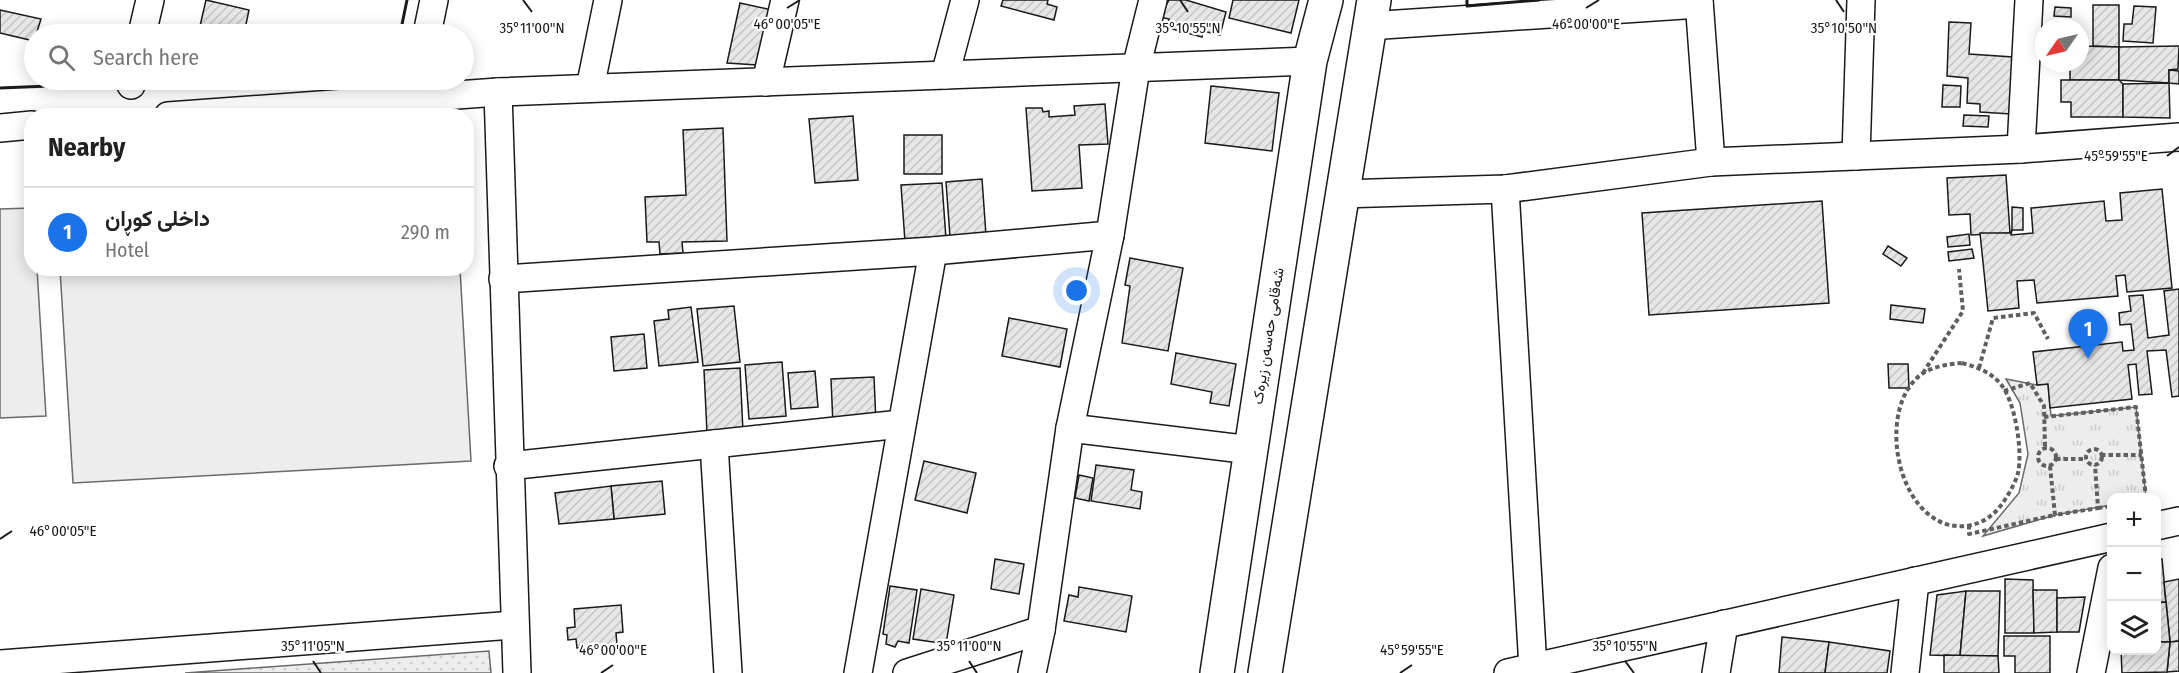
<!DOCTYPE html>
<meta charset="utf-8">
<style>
body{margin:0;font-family:"Fira Sans Condensed",Vazirmatn,sans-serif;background:#f2f2f2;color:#222}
.controls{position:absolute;right:18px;bottom:18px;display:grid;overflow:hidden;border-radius:12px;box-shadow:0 3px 15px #0003}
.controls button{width:54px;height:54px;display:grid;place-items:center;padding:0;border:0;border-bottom:2px solid #e0e0e0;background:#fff;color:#222;font:30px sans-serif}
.compass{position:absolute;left:2035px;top:18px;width:54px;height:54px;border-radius:50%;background:#fff;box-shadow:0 3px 15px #0003;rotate:236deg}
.you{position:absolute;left:1077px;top:291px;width:21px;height:21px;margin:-15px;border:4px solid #fff;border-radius:50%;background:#1a73e8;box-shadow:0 0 0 9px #1a73e833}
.badge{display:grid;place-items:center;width:39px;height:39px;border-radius:50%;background:#1a73e8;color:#fff;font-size:20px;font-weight:700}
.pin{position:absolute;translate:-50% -50px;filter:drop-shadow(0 2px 3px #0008)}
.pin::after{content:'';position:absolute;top:32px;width:21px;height:18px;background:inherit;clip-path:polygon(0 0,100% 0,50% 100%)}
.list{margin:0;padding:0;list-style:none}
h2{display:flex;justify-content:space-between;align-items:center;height:78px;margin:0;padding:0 24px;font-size:26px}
h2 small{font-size:20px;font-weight:400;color:#767676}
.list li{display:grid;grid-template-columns:39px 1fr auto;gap:18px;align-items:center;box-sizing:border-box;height:90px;padding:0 24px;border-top:2px solid #e0e0e0}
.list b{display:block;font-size:22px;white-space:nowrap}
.list p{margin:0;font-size:20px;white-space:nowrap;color:#767676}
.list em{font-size:20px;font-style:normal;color:#767676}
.icon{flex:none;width:33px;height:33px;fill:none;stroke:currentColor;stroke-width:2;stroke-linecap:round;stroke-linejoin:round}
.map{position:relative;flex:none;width:2179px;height:673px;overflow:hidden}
.search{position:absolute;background:#fff;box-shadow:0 3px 15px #0003;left:24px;top:24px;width:450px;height:66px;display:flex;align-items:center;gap:15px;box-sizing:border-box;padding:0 21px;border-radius:33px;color:#767676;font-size:22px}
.panel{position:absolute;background:#fff;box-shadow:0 3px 15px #0003;left:24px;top:108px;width:450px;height:168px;border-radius:24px}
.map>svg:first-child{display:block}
</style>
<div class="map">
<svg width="2179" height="673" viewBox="0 0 2179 673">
<defs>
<pattern id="grass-tufts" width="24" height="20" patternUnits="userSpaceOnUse" patternTransform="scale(1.5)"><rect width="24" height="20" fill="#ededed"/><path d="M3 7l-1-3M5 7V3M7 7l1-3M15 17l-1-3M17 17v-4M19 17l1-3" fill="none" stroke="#cbcbcb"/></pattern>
<pattern id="park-dots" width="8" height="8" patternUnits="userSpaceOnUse" patternTransform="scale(1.5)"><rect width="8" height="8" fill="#ededed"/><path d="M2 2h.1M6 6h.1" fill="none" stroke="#cbcbcb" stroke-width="1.8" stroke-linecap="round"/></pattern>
<pattern id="building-hatch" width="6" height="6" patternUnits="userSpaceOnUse" patternTransform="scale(1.5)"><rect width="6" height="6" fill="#e6e6e6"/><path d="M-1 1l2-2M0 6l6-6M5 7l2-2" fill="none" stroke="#c5c5c5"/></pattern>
</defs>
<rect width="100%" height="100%" fill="#fff"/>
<polygon fill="url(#grass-tufts)" stroke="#6a6a6a" stroke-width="1.5" points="2006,379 2037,385 2048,384 2051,416 2136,407 2146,497 2112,498 2111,505 2055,515 1983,536 2019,493 2028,454 2020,403"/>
<polygon fill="url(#park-dots)" stroke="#6a6a6a" stroke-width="1.5" points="489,651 491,673 185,673"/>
<g fill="#ededed" stroke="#6a6a6a" stroke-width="1.5">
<polygon points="31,208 32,268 37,269 46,416 0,418 0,209"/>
<polygon points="60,269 460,269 471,461 73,483"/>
</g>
<g fill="url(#building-hatch)" stroke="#1a1a1a" stroke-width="1.5">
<polygon points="206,0 249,10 244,34 200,26"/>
<polygon points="1003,0 1048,0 1047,4 1057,7 1054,20 1001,6"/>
<polygon points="1169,0 1186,0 1226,12 1220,35 1203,31 1202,37 1187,33 1188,29 1180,27 1179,31 1167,27 1169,19 1160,17"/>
<polygon points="1233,0 1299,0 1291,33 1229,18"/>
<polygon points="740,3 772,10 757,65 727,63"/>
<polygon points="2093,5 2119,5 2119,47 2093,46"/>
<polygon points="2134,6 2156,7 2153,43 2123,41 2124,24 2132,24"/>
<polygon points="2055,7 2071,8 2071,17 2054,16"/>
<polygon points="0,10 41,19 34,41 0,33"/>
<polygon points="1949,22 1971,23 1969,54 2013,57 2011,114 1980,112 1980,104 1967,103 1968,78 1947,76"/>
<polygon points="2080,46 2119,47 2119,80 2070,80 2070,68 2060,67 2060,63 2080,63"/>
<polygon points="2179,46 2178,69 2169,70 2169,83 2119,80 2119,47"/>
<polygon points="2169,70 2179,71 2179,84 2169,83"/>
<polygon points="2061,80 2119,80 2123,84 2123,117 2071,117 2071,102 2061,102"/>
<polygon points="2169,83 2170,118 2123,117 2123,84"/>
<polygon points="1943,85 1961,86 1960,107 1942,107"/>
<polygon points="1211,86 1279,93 1272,151 1205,143"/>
<polygon points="1105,104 1108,144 1079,145 1082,188 1032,191 1026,108 1042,108 1043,112 1049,111 1049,117 1075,115 1074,106"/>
<polygon points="1964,115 1989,116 1988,127 1963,126"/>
<polygon points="853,116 858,180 815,183 809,119"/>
<polygon points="723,128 727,241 682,242 683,253 660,254 659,242 647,242 645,197 686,195 683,130"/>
<rect x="904" y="135" width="38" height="39"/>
<polygon points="2006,175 2010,233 1971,235 1970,214 1949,215 1947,178"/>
<polygon points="982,179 986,235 950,237 946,182"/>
<polygon points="942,183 946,239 905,242 901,185"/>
<polygon points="2162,189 2172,288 2127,292 2125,275 2116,276 2118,296 2037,303 2034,280 2017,281 2019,308 1988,311 1980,233 2010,233 2012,230 2011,235 2033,233 2031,208 2104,201 2106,221 2122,220 2120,193"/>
<polygon points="1822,201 1829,303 1649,315 1642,213"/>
<polygon points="2012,207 2023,208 2023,230 2012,230"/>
<polygon points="1969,234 1970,245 1948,247 1947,237"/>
<polygon points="1888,246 1907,258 1901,266 1883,254"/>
<polygon points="1972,249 1974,258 1949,261 1948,252"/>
<polygon points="1130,258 1183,268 1168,351 1122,343 1130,286 1125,285"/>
<polygon points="2179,289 2179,396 2172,397 2166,350 2147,351 2152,394 2139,395 2136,364 2128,365 2132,399 2050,408 2048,384 2037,385 2033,352 2122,342 2123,351 2134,350 2131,324 2120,325 2119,313 2131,311 2129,296 2143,295 2148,338 2169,335 2164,291"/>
<polygon points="1891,305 1925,309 1923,323 1890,319"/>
<polygon points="734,306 740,362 703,366 697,309"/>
<polygon points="691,307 698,362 659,366 654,321 669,319 668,310"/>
<polygon points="1009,318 1067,329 1060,367 1002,356"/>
<polygon points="644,334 647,368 614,371 611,337"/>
<polygon points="1176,353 1236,364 1229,406 1210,403 1212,392 1171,384"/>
<polygon points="782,362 786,416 749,419 745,365"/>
<polygon points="1888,364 1908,364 1909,388 1889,388"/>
<polygon points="740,368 743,432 707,433 704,370"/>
<polygon points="815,371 818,407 791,409 788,373"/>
<polygon points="874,377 876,423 833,425 831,379"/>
<polygon points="924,461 976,473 967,513 915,500"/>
<polygon points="1096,465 1134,470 1131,490 1142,492 1140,509 1091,501"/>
<polygon points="1079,475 1093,478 1089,501 1075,498"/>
<polygon points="662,481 665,514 614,519 611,486"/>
<polygon points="611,486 614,519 559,524 555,493"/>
<polygon points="995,559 1024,564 1019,594 991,589"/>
<polygon points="2156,559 2162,559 2166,602 2156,603"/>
<polygon points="2005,579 2033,580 2034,633 2005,633"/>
<polygon points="2179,579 2179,641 2170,642 2164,582"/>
<polygon points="890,586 917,590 909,643 898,641 895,647 886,644 887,635 883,634"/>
<polygon points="1079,587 1132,596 1126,632 1064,621 1069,595 1078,597"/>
<polygon points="921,589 954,595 946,644 913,639"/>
<polygon points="2033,590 2057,590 2057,632 2034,633"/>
<polygon points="1966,591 1960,656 1930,655 1937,595"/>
<polygon points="1966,591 2000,591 1998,656 1960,656"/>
<polygon points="2085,597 2079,632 2057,632 2057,598"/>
<polygon points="2166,602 2170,642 2156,642 2156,603"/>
<polygon points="621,605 623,632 616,633 617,645 577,648 576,639 568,640 567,628 575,627 574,609"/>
<polygon points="2004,636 2050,636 2050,673 2015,673 2015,656 2004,656"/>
<polygon points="1782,637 1829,642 1825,673 1779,673"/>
<polygon points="2179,641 2179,671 2167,672 2170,642"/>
<polygon points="1829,642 1890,651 1887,673 1825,673"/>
<polygon points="2156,642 2170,642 2167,672 2122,673 2121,650 2156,650"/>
<polygon points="1944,655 1998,656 1999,673 1944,673"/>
</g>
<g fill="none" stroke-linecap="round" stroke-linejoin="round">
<defs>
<g id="minor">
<polyline points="1699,0 1711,162"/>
<polyline points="1368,26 1699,4"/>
<polyline points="142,34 150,0"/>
<polyline points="427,34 434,0"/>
<polyline points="945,75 965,0"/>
<polyline points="766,82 785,0"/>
<polyline points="131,85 132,80"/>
<polyline points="590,88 608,0"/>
<polyline points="498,92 517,673"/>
<polyline points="168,116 498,92 1310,61"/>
<polyline points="0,128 32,125"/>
<polyline points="2021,149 2029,0"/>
<polyline points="1856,156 1861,0"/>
<polyline points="1505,189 1533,668"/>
<polyline points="1341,194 1505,189 1711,162 2021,149 2179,137"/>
<polyline points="503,279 933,251 1110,235"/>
<polyline points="1070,428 1251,450"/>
<polyline points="714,444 728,673"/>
<polyline points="508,466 901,424"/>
<polyline points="2156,526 2179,521"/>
<polyline points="0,664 514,625"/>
<polyline points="858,673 933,251"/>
<polyline points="907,673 1041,630"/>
<polyline points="1032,673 1041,630 1070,428 1110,235 1136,68 1153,0"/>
<polyline points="1508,673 2112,537"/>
<polyline points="1716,673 1724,624"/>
<polyline points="1905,673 1915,581"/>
<polyline points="2091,673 2112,568"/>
</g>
<g id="major">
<polyline points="1217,673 1310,61 1326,0"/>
<polyline points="1265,673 1374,0"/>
</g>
</defs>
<use href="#minor" stroke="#1a1a1a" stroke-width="30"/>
<use href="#major" stroke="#1a1a1a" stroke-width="36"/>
<g stroke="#5f5f5f" stroke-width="4" stroke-dasharray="4.5 3" stroke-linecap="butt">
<path d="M1962,363C1976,367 1988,371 1998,381C2015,397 2023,451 2018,473C2016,481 2011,490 2006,498C1997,513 1985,523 1967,526C1901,533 1875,419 1916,379C1927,367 1947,364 1962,363Z"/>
<polyline points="1979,368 1993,318 2034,313 2048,339"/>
<polyline points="1923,373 1963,311 1959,269"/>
<polyline points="2004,391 2030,383 2044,406 2045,448"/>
<polyline points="2044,417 2136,407 2146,498"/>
<circle cx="2047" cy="457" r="9"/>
<circle cx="2094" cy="457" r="8"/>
<polyline points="2101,455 2141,455"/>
<polyline points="2056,459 2086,459"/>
<polyline points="2050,466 2055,515 2098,508 2095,465"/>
<polyline points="2098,508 2112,506"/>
<polyline points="1969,525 1969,534 2055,515"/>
</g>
<use href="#minor" stroke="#fff" stroke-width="27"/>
<use href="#major" stroke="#fff" stroke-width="33"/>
<g stroke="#1a1a1a" stroke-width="3">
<polyline points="1467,0 1467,6 1539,0"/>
<polyline points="400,34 407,0"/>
<polyline points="141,82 210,80"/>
<polyline points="0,88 123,83"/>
</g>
</g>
<path fill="none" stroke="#1a1a1a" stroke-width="2" d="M523,0L532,12M1180,0L1188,12M1836,0L1844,12M787,8L800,0M1586,8L1599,0M2167,156L2179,147M0,539L12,531M313,661L321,673M969,661L977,673M1625,661L1634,673M601,673L613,665M1400,673L1412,665"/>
<g text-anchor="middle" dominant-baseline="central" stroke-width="4.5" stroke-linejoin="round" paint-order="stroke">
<g font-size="15" fill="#1a1a1a" stroke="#fff">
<text transform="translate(1268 336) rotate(-81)">شەقامی حەسەن زیرەک</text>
</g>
</g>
<g font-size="15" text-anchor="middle" fill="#1a1a1a" stroke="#fff" stroke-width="4.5" stroke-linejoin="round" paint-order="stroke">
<text x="787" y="29">46°00'05"E</text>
<text x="1586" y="29">46°00'00"E</text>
<text x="532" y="33">35°11'00"N</text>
<text x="1188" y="33">35°10'55"N</text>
<text x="1844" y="33">35°10'50"N</text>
<text x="2116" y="161">45°59'55"E</text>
<text x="63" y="536">46°00'05"E</text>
<text x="313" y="651">35°11'05"N</text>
<text x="969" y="651">35°11'00"N</text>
<text x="1625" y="651">35°10'55"N</text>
<text x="613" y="655">46°00'00"E</text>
<text x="1412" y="655">45°59'55"E</text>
</g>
</svg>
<div class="controls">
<button>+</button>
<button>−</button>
<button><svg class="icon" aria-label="layers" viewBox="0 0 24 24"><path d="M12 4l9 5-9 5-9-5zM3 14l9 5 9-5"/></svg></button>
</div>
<svg class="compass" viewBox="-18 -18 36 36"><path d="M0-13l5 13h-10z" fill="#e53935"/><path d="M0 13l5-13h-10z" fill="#767676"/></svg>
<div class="you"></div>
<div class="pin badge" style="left:2088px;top:359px">1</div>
<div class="search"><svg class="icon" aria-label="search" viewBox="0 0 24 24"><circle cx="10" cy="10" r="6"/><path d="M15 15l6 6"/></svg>Search here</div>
<section class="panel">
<h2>Nearby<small></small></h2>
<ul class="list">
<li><span class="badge">1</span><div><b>داخلی کوڕان</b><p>Hotel</p></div><em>290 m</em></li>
</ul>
</section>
</div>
